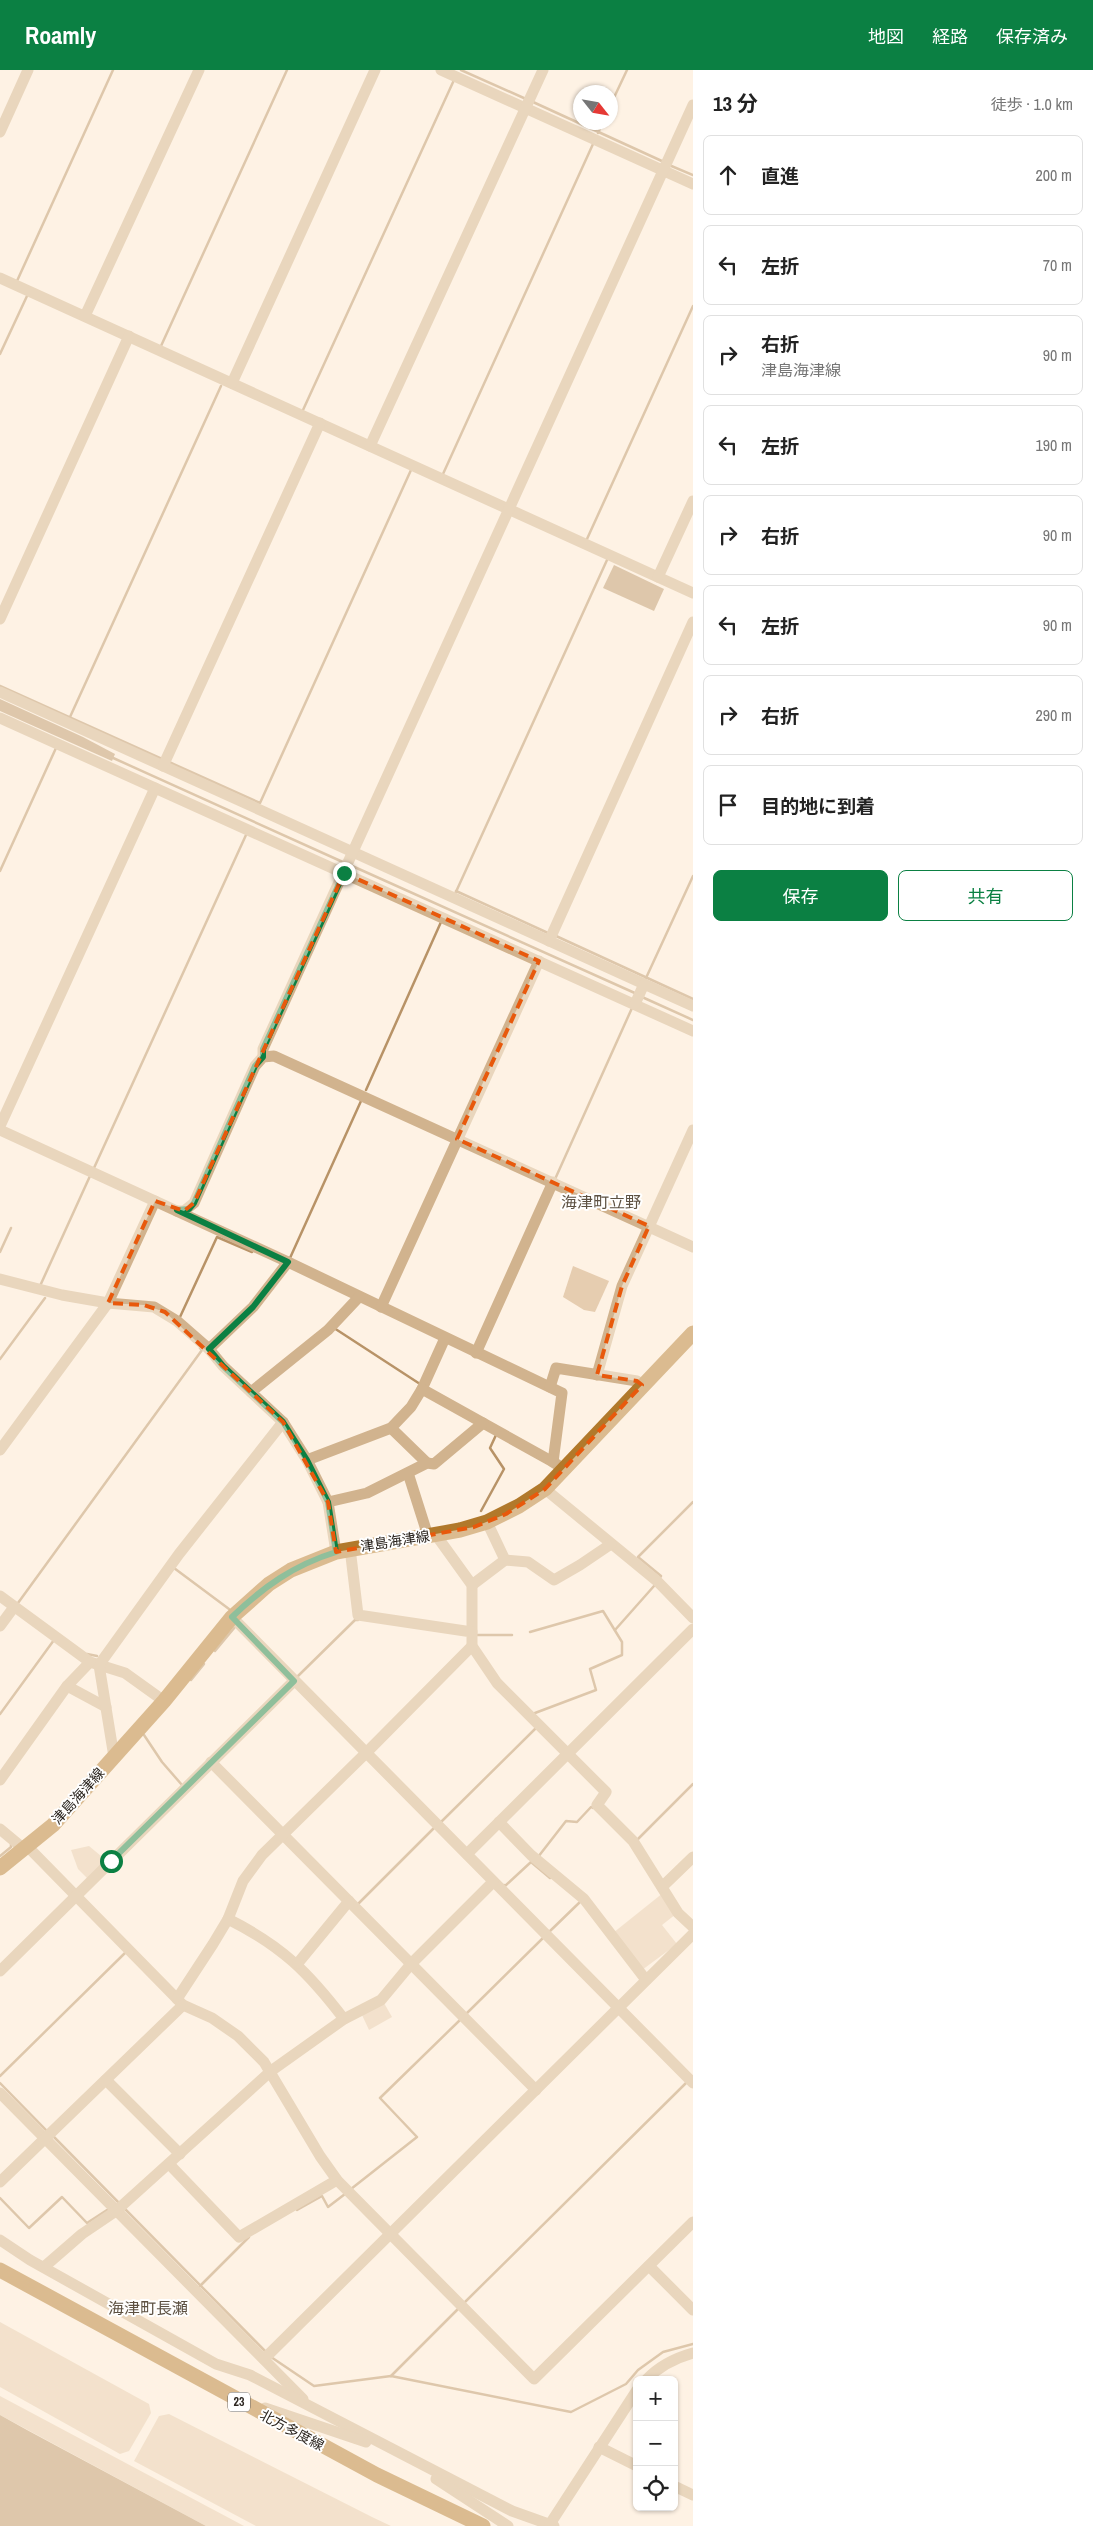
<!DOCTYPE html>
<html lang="ja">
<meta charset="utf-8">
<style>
body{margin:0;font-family:"Archivo Narrow","Noto Sans JP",sans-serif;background:#f2f2f2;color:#222}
.controls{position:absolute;right:15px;bottom:15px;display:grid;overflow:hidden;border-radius:8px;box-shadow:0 1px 4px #0004}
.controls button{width:45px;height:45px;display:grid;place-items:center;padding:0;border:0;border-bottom:1px solid #e0e0e0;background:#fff;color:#222;font:25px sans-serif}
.compass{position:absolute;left:573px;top:15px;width:45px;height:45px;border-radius:50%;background:#fff;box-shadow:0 1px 4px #0004;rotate:121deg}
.stop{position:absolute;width:15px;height:15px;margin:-11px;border:4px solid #0b8043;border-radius:50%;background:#fff}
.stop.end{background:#0b8043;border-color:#fff;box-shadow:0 1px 5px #0008}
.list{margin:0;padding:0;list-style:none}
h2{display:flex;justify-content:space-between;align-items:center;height:65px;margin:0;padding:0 20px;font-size:21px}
h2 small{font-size:16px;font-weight:400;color:#767676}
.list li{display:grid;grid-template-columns:32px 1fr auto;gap:15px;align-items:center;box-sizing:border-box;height:80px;margin:0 10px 10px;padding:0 10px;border:1px solid #e0e0e0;border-radius:8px}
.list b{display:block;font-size:19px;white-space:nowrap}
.list p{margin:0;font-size:16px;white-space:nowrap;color:#767676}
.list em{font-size:16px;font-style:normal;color:#767676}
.actions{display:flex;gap:10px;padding:15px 20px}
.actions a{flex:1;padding:11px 0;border:1px solid #0b8043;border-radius:8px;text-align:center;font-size:18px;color:#0b8043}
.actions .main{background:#0b8043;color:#fff}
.icon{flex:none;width:28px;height:28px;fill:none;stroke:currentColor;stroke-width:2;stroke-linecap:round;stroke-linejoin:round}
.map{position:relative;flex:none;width:693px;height:2456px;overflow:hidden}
header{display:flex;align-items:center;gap:30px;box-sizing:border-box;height:70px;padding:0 25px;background:#0b8043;color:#fff}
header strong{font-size:24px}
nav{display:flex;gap:28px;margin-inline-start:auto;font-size:18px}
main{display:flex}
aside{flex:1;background:#fff}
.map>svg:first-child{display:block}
</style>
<header>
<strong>Roamly</strong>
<nav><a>地図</a><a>経路</a><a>保存済み</a></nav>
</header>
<main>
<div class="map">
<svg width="693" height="2456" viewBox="0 0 693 2456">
<rect width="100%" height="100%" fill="#fef2e4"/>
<g fill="#e6cdb0">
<polygon points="573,1196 609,1211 595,1242 584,1240 563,1227"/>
<polygon points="89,1776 107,1791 88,1809 78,1799 71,1780"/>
<polygon points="663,1823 676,1844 662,1855 677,1874 642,1900 613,1863"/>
<polygon points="384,1933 392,1947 369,1960 362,1945"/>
<polygon points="0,2252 149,2334 151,2343 129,2381 120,2384 0,2317"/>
<polygon points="0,2326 244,2456 206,2456 0,2345"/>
<polygon points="169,2344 372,2447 391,2456 256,2456 134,2391 159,2346"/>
</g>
<g fill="#b89367">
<polygon points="614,495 664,519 654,541 603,518"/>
<polygon points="0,629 83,667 115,684 112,691 0,641"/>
<polygon points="0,2345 27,2360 206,2456 0,2456"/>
</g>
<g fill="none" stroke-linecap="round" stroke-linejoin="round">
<g stroke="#b89367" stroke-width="2.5">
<polyline points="461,0 526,29"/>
<polyline points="533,32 664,92"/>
<polyline points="610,36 627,0"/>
<polyline points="598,63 603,52"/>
<polyline points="669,95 693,105"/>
<polyline points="17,211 113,0"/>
<polyline points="161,276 287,0"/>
<polyline points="0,284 27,226"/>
<polyline points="303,340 454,10"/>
<polyline points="443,404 593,74"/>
<polyline points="587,469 693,236"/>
<polyline points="0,616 162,689"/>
<polyline points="70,647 221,316"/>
<polyline points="111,687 345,793"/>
<polyline points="169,692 260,733 411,400"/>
<polyline points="350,795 637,924"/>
<polyline points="0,801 56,678"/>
<polyline points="456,821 548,863"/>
<polyline points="455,824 607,490"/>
<polyline points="556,866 693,929"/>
<polyline points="646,908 693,806"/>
<polyline points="642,927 693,950"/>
<polyline points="366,1020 441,852"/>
<polyline points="94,1098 246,765"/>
<polyline points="556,1107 632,938"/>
<polyline points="0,1182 11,1158"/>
<polyline points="290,1188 361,1031"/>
<polyline points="40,1216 90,1106"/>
<polyline points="180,1247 217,1167 252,1182"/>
<polyline points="334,1258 420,1314"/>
<polyline points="0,1289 45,1228"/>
<polyline points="481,1441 504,1399 490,1378 496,1365"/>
<polyline points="174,1498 229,1539"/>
<polyline points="659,1509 661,1506 638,1487 693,1432"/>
<polyline points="18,1533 202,1280 200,1278"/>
<polyline points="615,1560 654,1516"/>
<polyline points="530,1562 603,1541 622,1572 622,1585 590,1599 596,1620 535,1643"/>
<polyline points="477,1565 512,1565"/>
<polyline points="215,1581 235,1557"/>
<polyline points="87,1584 97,1586"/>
<polyline points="298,1606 355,1550 358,1550"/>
<polyline points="191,1610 204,1594"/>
<polyline points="0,1644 54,1570"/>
<polyline points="144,1665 162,1692 182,1715"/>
<polyline points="440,1753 536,1658"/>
<polyline points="637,1770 693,1714"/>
<polyline points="0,1786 11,1777 11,1773"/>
<polyline points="538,1787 566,1751 577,1752 591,1737 593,1738"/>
<polyline points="504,1815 505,1816 531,1792 550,1808"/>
<polyline points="358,1834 435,1757"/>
<polyline points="549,1862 580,1832"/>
<polyline points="466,1944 544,1867"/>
<polyline points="0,2006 126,1882"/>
<polyline points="0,2013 47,2061"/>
<polyline points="54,2067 119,2133"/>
<polyline points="351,2119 417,2067 380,2028 460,1950"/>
<polyline points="0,2128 29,2158 62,2127 87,2153 107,2140"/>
<polyline points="125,2139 266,2282"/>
<polyline points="297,2140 322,2126 328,2137 345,2124"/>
<polyline points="200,2216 249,2167"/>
<polyline points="464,2233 686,2013"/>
<polyline points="271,2287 314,2316 391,2306 571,2342 626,2314 638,2300 663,2282 693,2274"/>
<polyline points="391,2306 459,2238"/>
</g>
<g stroke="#d1b38e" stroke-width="11">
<polyline points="441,0 693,114"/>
<polyline points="0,62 28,0"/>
<polyline points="0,208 693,523"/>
<polyline points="85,246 199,0"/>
<polyline points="232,313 375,0"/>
<polyline points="370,376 543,0"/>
<polyline points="658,507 693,431"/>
<polyline points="0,549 129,266"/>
<polyline points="0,622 644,914"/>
<polyline points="0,648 693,961"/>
<polyline points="163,696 320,353"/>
<polyline points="549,871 693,552"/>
<polyline points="635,934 644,914 693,936"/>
<polyline points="263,987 263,979 693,35"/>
<polyline points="0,1056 155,718"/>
<polyline points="0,1060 288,1192 562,1323 553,1392 564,1399"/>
<polyline points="177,1141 184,1141 194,1133 255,996 263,987 274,986 693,1177"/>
<polyline points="0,1209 62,1225 108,1233 154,1237 177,1251 209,1279 223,1296 283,1352 307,1390 328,1432 336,1482"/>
<polyline points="381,1237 539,891"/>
<polyline points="445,1268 422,1319 553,1392"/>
<polyline points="209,1279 253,1237 288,1192"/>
<polyline points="476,1283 553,1112"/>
<polyline points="597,1305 622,1216 693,1060"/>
<polyline points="550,1317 556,1298 637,1311 642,1315"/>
<polyline points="251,1322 328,1260 359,1227"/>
<polyline points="391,1358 427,1393"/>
<polyline points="0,1380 108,1233 155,1131"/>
<polyline points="307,1390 391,1358 411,1337 422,1319"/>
<polyline points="408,1403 428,1466"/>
<polyline points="545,1419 657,1511 693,1548"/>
<polyline points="328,1432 367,1423 427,1393 434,1394 483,1353"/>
<polyline points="436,1465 472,1515 472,1562"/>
<polyline points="350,1478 358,1545 472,1562 472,1576 497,1613 606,1722 597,1735 633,1771 678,1843 693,1857"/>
<polyline points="505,1490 528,1492 554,1510 580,1495 611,1474"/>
<polyline points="472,1515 505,1490 487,1452"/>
<polyline points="0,1526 90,1592 125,1603 164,1631"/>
<polyline points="232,1547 693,2013"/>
<polyline points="0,1556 14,1537"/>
<polyline points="67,1616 106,1637"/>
<polyline points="114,1687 99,1595 179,1484 283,1352"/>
<polyline points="211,1692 536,2020"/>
<polyline points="0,1710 67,1616 90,1592"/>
<polyline points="499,1752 531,1785 584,1829 646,1910"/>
<polyline points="0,1759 24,1779"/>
<polyline points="27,1776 183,1935 212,1948 238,1966 264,1992 320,2086 337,2110 534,2309 693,2152"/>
<polyline points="467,1784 693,1559"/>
<polyline points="662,1817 693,1787"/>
<path d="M228,1849C282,1876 308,1902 344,1949"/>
<polyline points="298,1893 349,1831"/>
<polyline points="0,1901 294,1611"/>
<polyline points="177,1929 213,1874 228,1849 243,1811 262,1785 366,1683 472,1576"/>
<polyline points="106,2010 180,2084"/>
<polyline points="0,2023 303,2329"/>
<polyline points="169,2094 239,2167 337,2110"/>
<polyline points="0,2112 183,1935"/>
<polyline points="0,2170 30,2190 216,2294 250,2305 512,2441 554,2456"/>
<polyline points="649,2196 693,2240"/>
<polyline points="44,2197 82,2164 116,2141 271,2001 344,1949 381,1930 411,1894 493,1812"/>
<polyline points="264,2289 693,1864"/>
<path d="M646,2310C659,2296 675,2288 693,2283"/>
<polyline points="265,2338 366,2372"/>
<polyline points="599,2377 637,2396"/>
<polyline points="436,2409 508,2456"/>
<polyline points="674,2416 693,2425"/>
<polyline points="550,2454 637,2320"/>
</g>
<g stroke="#b1792b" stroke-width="15">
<polyline points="0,1798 53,1755 164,1631 232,1547 269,1514 291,1500 336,1482 460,1460 487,1452 519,1436 545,1419 693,1263"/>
<polyline points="0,2200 377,2405 483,2456"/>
</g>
</g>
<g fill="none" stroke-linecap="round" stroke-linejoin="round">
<path stroke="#0b8043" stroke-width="6" d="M111,1791L294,1611L232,1547C263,1517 294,1495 336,1482L328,1432L307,1390L283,1352L223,1296L209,1279L253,1237L288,1192L177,1140L189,1139L194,1133L255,996L263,987V979L344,803"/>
</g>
<path d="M0 0H693V2456H0ZM344,803L539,891L457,1069L649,1156L622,1216L597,1305L637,1311L642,1315L545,1419L506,1444L474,1457L336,1482L328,1432L283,1352L165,1242L144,1235L108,1233L155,1131L184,1141L194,1133Z" fill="#fef2e4" fill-opacity=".55" fill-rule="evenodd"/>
<path fill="none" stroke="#e8590c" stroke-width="4" stroke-dasharray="10 6" stroke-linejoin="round" d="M344,803L539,891L457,1069L649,1156L622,1216L597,1305L637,1311L642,1315L545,1419L506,1444L474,1457L336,1482L328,1432L283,1352L165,1242L144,1235L108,1233L155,1131L184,1141L194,1133Z"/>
<g text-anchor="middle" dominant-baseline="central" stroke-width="4" stroke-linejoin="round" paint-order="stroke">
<rect fill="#fff" stroke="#6b6662" stroke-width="1" x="228" y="2322.5" width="22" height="19" rx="4"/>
<g font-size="12" font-weight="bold" fill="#2b251f">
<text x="239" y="2332">23</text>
</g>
<g font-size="14" fill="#2b251f" stroke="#fff">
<text transform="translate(395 1471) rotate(-9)">津島海津線</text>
<text transform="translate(78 1726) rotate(-48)">津島海津線</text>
<text transform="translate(292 2360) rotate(28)">北方多度線</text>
</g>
<g font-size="16" fill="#5d5142" stroke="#fff">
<text x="601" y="1132">海津町立野</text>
<text x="148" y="2238">海津町長瀬</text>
</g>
</g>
</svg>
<div class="controls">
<button>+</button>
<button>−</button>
<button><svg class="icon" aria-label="locate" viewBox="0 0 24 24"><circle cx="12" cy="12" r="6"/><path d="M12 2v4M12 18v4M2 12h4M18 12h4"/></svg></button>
</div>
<svg class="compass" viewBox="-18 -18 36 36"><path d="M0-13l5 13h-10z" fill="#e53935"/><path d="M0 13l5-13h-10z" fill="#767676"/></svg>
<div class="stop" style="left:111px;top:1791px"></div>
<div class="stop end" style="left:344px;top:803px"></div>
</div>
<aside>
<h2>13 分<small>徒歩 · 1.0 km</small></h2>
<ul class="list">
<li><svg class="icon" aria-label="ahead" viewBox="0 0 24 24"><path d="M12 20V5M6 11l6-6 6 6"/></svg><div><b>直進</b></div><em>200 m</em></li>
<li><svg class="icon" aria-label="left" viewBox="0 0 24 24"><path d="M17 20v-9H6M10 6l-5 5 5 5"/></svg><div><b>左折</b></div><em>70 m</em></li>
<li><svg class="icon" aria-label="right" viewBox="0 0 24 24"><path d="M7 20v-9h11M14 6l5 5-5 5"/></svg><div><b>右折</b><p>津島海津線</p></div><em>90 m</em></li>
<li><svg class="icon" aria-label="left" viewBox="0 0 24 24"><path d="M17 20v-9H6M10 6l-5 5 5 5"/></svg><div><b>左折</b></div><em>190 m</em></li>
<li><svg class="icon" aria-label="right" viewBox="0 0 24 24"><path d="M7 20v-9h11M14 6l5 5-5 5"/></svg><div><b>右折</b></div><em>90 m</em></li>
<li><svg class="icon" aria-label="left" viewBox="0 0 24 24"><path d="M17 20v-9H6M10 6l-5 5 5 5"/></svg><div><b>左折</b></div><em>90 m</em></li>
<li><svg class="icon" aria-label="right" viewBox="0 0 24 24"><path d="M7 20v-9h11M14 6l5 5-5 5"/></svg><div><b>右折</b></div><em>290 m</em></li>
<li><svg class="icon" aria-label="arrive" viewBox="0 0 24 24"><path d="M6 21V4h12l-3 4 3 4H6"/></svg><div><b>目的地に到着</b></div></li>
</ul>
<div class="actions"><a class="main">保存</a><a>共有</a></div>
</aside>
</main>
